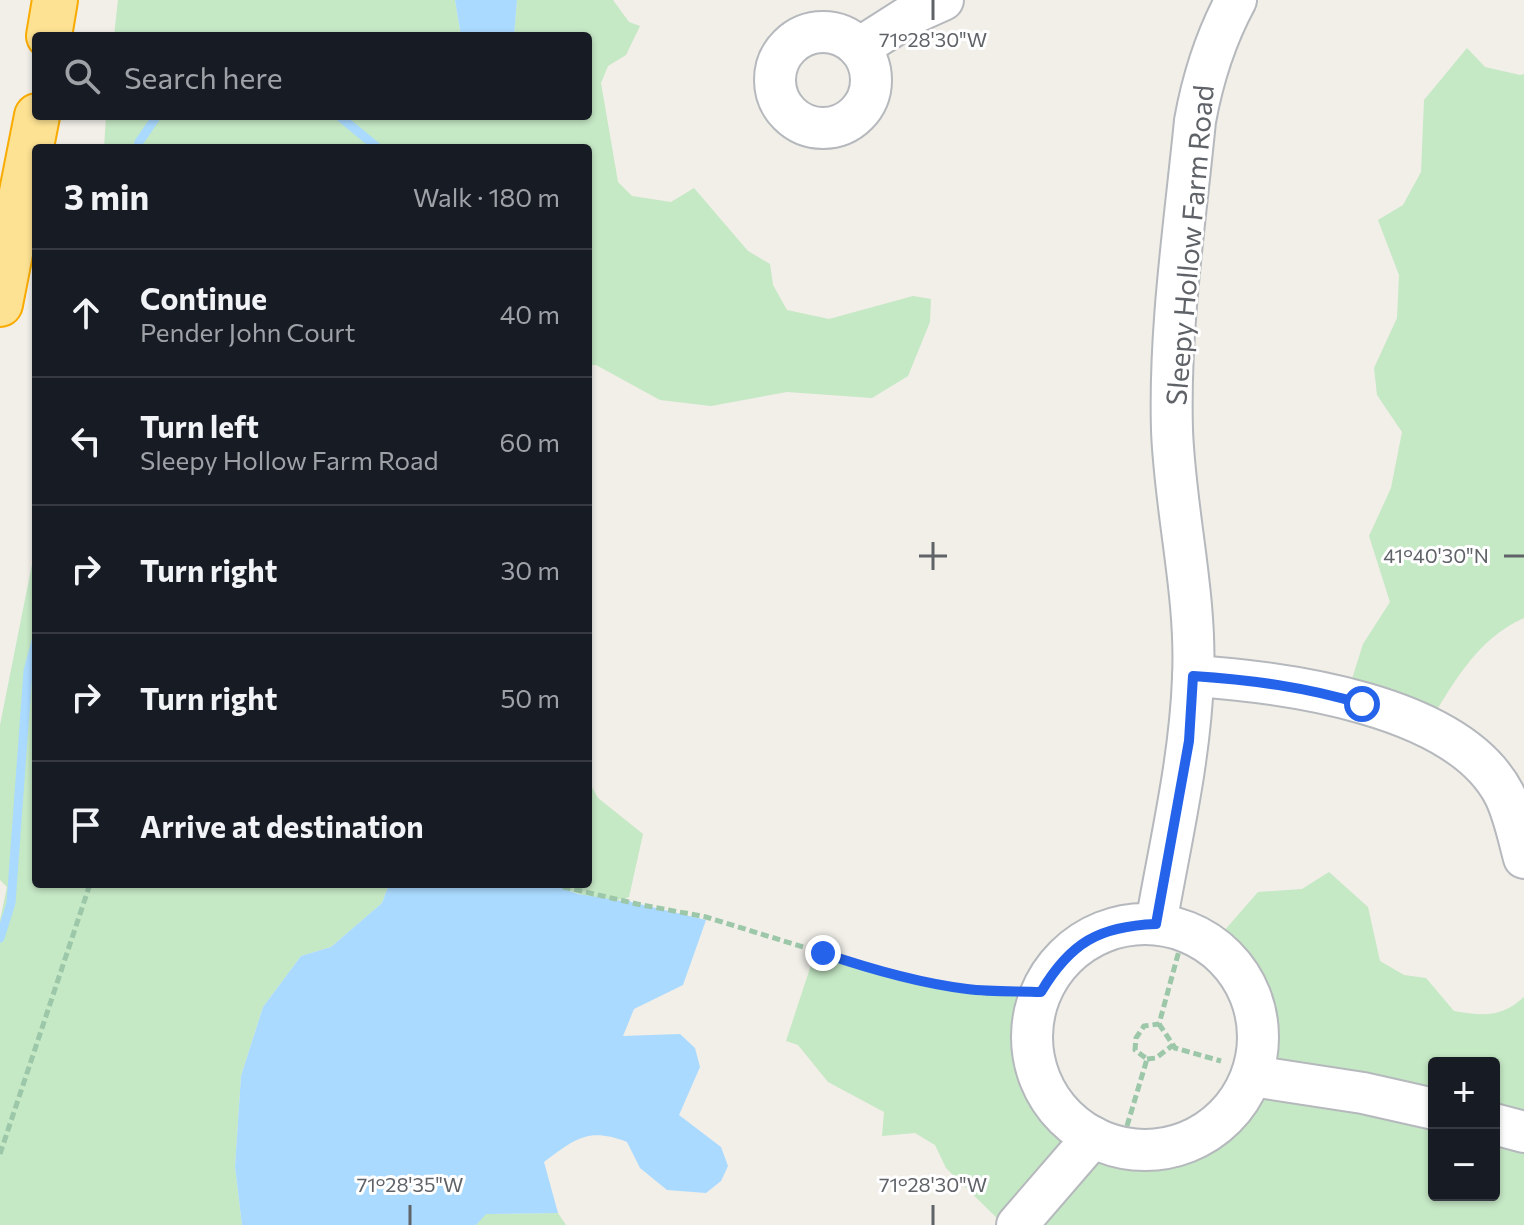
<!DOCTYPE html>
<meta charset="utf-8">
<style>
body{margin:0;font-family:Commissioner,sans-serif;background:#242831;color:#f1f3f6}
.controls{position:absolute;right:24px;bottom:24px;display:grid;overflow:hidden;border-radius:8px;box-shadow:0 2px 6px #0004}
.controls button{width:72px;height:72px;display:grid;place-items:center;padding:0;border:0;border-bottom:2px solid #363941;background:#171b24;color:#f1f3f6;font:40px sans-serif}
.stop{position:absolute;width:24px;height:24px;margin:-18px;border:6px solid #2563eb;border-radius:50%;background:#fff}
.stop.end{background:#2563eb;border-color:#fff;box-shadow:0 2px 8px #0008}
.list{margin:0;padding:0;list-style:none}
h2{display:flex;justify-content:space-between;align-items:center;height:104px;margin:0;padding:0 32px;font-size:34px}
h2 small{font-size:26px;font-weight:400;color:#9ea1a6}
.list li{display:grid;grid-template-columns:52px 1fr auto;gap:24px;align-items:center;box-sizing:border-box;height:128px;padding:0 32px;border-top:2px solid #363941}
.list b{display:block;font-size:30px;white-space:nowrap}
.list p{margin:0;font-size:26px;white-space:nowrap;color:#9ea1a6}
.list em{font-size:26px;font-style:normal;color:#9ea1a6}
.icon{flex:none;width:44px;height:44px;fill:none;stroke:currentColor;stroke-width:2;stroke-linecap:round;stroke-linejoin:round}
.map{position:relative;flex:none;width:1524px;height:1225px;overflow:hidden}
.search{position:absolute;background:#171b24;box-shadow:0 2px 6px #0004;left:32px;top:32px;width:560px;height:88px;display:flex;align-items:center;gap:20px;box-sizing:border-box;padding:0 28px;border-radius:8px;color:#9ea1a6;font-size:30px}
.panel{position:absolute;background:#171b24;box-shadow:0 2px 6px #0004;left:32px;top:144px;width:560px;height:744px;border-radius:8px}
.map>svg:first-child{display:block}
</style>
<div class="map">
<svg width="1524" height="1225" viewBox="0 0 1524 1225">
<rect width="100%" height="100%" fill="#f1efe8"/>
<g fill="#c5e8c5" fill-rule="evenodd">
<polygon points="118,0 455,0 461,36 114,36"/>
<polygon points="517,0 613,0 629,22 640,26 626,55 608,66 601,83 618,182 632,196 671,202 694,188 748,251 770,264 773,285 787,310 829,319 913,296 931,299 930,322 908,376 872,398 787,392 711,406 660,400 596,365 588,365 588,148 104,148 106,116 588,116 588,36 514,36"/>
<path d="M1467,48L1485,67L1520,75L1524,74V618C1475,639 1450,689 1423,733L1346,698L1363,644L1390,602L1369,536L1391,488L1402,432L1377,395L1374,368L1397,318L1399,275L1378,220L1403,205L1421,172L1424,100Z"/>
<polygon points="36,544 36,884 389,884 382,903 331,947 301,956 263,1007 241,1076 235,1167 242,1225 0,1225 0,920 7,887 0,880 0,725"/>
<path d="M588,780L598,798L643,834L629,897C611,906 569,891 550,884H588Z"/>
<path d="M1329,872L1368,907L1380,961L1404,975L1426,978L1454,1011C1483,1016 1501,1018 1524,997V1225H1004L946,1168L935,1145L915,1133L882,1136L884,1112L828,1082L798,1045L786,1041L813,959L819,952L918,982L1032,994C1033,1033 1030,1072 1045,1108C1071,1168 1172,1164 1218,1133C1234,1122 1252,1091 1264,1076L1247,981L1217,939L1258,892L1302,889ZM1434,1063H1494V1195H1434Z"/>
<polygon points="558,1213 566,1225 476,1225 485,1214"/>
</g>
<g fill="#aadaff">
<polygon points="455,0 517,0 514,36 461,36"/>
<path d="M389,884H550L578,894L622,901L627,899L631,902L706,920L683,985L634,1009L623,1036L680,1034L695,1048L700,1067L679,1115L721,1147L728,1166L721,1181L706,1193L667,1190L640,1168L627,1142C588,1127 575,1139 544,1162L558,1213L486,1214L476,1225H242L235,1167L241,1076L263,1007L301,956L331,947L382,903Z"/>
</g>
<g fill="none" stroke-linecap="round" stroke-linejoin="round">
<g stroke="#aadaff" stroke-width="9">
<polyline points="339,116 378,148"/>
<polyline points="138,148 139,142 157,116"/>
<polyline points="0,938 11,903 28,671 36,641"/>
</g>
<defs>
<g id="minor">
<circle cx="823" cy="80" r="48"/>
<polyline points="859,48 914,13 943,0"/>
<path d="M1193,676C1284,682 1457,704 1504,794C1514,814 1518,836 1524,858"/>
<path d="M1156,924C1170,843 1190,761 1193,678C1197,595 1175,512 1172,430C1169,327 1185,223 1195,121C1203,77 1215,39 1236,0"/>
<circle cx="1145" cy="1037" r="113"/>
<polyline points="1252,1076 1363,1093 1434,1109"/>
<polyline points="1494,1124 1524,1132"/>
<polyline points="1017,1225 1093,1137"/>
</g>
<g id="highway">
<polyline points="49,36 55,0"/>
<polyline points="0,304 37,116"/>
</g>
</defs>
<use href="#minor" stroke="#b5b8bc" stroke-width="44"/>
<use href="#highway" stroke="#f9ab00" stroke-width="48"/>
<g stroke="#9cc7a9" stroke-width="5" stroke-dasharray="8 4" stroke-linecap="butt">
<polyline points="551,884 637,904 706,917 907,979 968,990 1041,992"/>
<polyline points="1159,1024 1175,1048 1221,1061"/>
<polyline points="1147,1059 1156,1058 1173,1045"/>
<polyline points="1127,1126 1147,1059 1135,1050 1136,1038 1144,1026 1159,1024 1180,947"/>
<polyline points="0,1154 90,884"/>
</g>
<use href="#minor" stroke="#fff" stroke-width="40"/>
<use href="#highway" stroke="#fde293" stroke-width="44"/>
</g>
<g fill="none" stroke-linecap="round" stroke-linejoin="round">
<path stroke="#2563eb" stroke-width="10" d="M823,953C870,969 918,983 967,989C991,992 1017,991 1041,992C1070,943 1099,926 1156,924L1189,741L1193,676C1252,680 1306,687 1362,704"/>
</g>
<path fill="none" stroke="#5f6368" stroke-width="3" d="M933,0V20M933,542V570M919,556H947M1504,556H1524M410,1205V1225M933,1205V1225"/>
<g text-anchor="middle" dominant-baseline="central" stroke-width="6" stroke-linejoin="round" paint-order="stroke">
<g font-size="28" fill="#5f6368" stroke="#fff">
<text transform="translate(1189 245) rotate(-85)">Sleepy Hollow Farm Road</text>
</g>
</g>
<g font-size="20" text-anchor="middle" fill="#5f6368" stroke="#fff" stroke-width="6" stroke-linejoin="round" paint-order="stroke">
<text x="933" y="47">71°28'30"W</text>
<text x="1436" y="563">41°40'30"N</text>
<text x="410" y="1192">71°28'35"W</text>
<text x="933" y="1192">71°28'30"W</text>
</g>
</svg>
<div class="controls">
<button>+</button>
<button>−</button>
</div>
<div class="stop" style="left:1362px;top:704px"></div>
<div class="stop end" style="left:823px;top:953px"></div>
<div class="search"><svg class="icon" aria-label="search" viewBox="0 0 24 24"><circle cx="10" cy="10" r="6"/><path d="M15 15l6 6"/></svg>Search here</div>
<section class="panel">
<h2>3 min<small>Walk · 180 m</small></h2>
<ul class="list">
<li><svg class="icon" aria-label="ahead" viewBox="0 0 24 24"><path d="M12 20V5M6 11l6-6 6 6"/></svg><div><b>Continue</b><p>Pender John Court</p></div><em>40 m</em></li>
<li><svg class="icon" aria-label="left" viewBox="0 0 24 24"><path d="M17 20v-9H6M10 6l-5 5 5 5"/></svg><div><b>Turn left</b><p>Sleepy Hollow Farm Road</p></div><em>60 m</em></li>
<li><svg class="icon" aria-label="right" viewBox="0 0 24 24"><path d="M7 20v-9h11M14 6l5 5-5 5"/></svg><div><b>Turn right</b></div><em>30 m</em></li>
<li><svg class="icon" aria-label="right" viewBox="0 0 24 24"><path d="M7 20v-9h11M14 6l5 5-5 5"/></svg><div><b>Turn right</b></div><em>50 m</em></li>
<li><svg class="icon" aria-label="arrive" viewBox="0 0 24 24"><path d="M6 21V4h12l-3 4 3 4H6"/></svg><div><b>Arrive at destination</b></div></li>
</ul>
</section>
</div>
